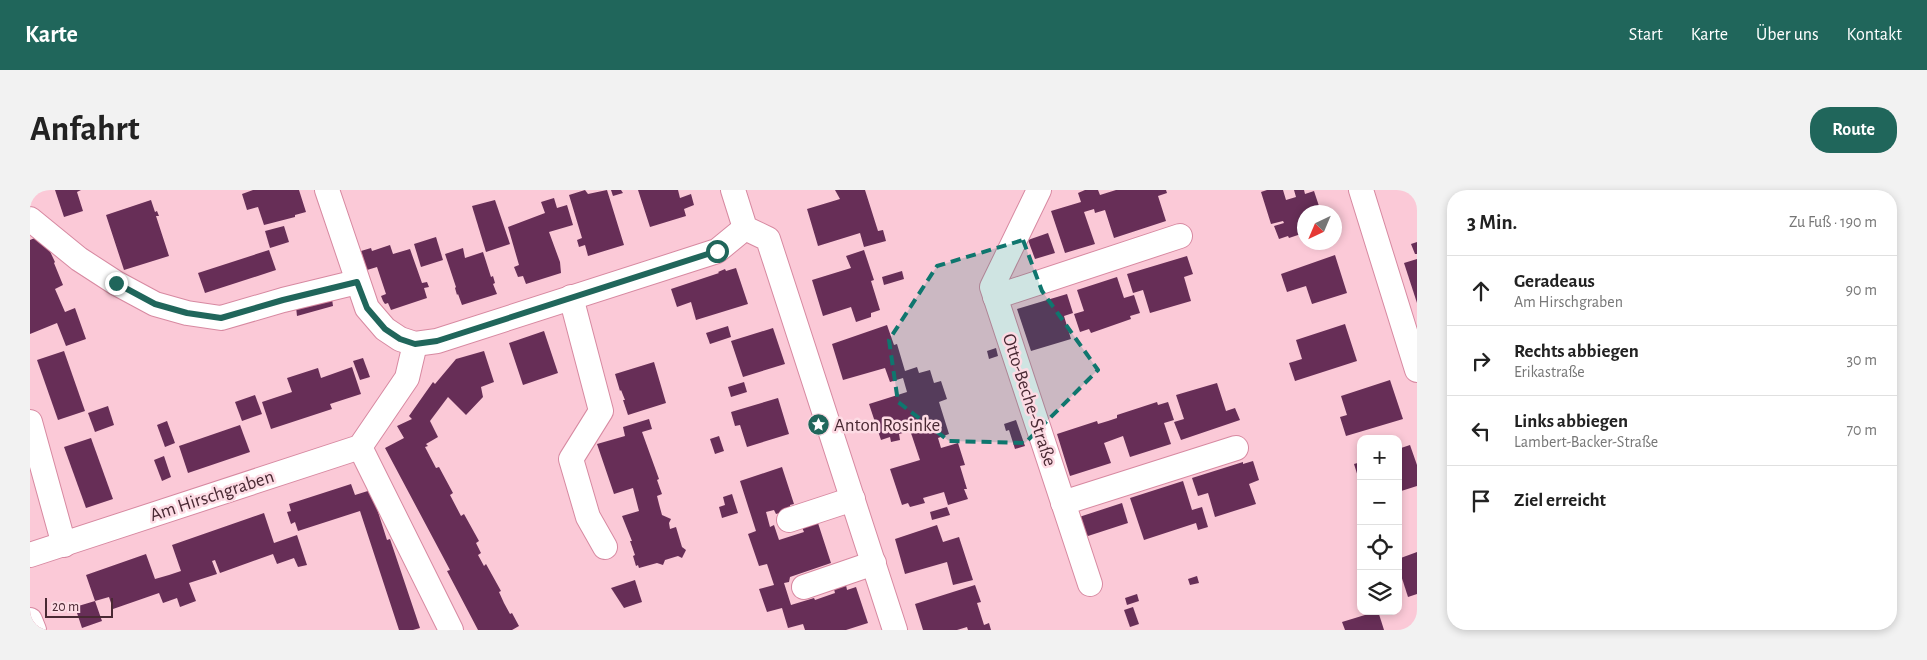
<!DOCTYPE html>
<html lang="de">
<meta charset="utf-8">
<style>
body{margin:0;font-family:"Alegreya Sans",sans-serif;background:#f2f2f2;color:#222}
.controls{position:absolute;right:15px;bottom:15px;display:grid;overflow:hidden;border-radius:10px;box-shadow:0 2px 8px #0003}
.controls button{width:45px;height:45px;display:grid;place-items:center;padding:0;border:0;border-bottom:1px solid #e0e0e0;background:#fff;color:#222;font:25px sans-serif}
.compass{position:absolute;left:1267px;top:15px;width:45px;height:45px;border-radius:50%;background:#fff;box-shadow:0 2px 8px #0003;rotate:224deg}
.scale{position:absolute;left:15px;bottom:12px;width:68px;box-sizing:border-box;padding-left:5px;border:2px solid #492933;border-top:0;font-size:14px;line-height:18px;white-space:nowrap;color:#492933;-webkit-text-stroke:4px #fddbe4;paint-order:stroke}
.stop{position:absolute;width:15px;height:15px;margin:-11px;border:4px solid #20665b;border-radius:50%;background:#fff}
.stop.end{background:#20665b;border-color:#fff;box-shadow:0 1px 5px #0008}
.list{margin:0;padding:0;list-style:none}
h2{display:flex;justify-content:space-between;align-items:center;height:65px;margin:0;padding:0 20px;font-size:21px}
h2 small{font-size:16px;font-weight:400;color:#767676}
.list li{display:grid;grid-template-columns:32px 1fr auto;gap:15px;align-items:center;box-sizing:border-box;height:70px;padding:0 20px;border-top:1px solid #e0e0e0}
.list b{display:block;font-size:19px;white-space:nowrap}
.list p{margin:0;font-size:16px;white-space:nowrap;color:#767676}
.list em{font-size:16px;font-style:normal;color:#767676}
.icon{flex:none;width:28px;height:28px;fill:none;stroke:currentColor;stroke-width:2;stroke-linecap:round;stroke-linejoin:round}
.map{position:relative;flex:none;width:1387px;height:440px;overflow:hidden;border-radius:20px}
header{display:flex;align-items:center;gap:30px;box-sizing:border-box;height:70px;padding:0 25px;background:#20665b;color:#fff}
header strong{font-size:24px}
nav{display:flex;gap:28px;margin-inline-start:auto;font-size:18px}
.intro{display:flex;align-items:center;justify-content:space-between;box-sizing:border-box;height:120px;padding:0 30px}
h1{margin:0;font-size:35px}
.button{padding:12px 22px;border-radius:20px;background:#20665b;color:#fff;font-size:18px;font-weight:700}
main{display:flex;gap:30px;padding:0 30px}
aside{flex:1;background:#fff;border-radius:20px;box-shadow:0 2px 8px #0003}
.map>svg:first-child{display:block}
</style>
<header>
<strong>Karte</strong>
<nav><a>Start</a><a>Karte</a><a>Über uns</a><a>Kontakt</a></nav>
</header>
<div class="intro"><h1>Anfahrt</h1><a class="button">Route</a></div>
<main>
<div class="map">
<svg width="1387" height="440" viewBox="0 0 1387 440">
<rect width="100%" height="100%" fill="#fbc9d7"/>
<g fill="#672e57">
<polygon points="25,0 51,0 47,2 53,21 34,27"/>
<polygon points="223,0 269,0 276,22 265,25 265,27 234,35 228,17 217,20 212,4"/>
<polygon points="555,0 558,4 577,0 594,55 558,66 555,55 549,57 547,50 552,48 539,5"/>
<polygon points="581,0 591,0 593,3 583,6"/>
<polygon points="608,0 648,0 650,8 661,4 664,15 654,19 656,26 620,37"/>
<polygon points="805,0 835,0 848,41 853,40 856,51 834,57 830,43 788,56 777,19 810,9"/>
<polygon points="1055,0 1068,0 1070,5 1086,0 1136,0 1137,3 1128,6 1136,31 1084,48 1075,20 1065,23 1064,19 1054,22 1065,54 1035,63 1021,21 1051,12 1048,3"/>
<polygon points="1237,0 1253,0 1256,10 1266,7 1264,0 1274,0 1275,4 1284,1 1291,22 1274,22 1274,43 1259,48 1258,46 1249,49 1244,36 1254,33 1253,31 1241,34 1231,2"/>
<polygon points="524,8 527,18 537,15 543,35 519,42 530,72 531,83 496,94 493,86 488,87 484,77 489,75 478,37 515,23 511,12"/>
<polygon points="121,10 125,22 127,21 129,26 126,26 139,66 94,80 76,25"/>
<polygon points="465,10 480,54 456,62 442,16"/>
<polygon points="254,36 259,52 240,58 235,41"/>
<polygon points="1018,43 1025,63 1005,69 998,50"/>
<polygon points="7,47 16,53 25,72 24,73 33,95 25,99 35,122 45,118 56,149 36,156 27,133 0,144 0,50"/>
<polygon points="406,47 413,70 391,77 384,54"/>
<polygon points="1387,52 1387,64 1385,64 1381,54"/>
<polygon points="360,55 363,64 380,59 392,93 397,92 399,97 394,98 397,108 361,120 358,113 355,114 353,111 351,106 356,104 347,77 337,80 331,61 341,58 342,61"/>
<polygon points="433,58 435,68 453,62 461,87 463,86 465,93 463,94 467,104 432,115 428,104 427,105 425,98 426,97 415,64"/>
<polygon points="239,60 246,80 175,103 168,83"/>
<polygon points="834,60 844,90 841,91 850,120 841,123 841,127 826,132 821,117 793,126 782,90 821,78 816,66"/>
<polygon points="1305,65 1317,103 1282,114 1276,96 1257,102 1251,84"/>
<polygon points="1157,66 1163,84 1154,87 1161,111 1120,123 1113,100 1103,103 1097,84"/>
<polygon points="1387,69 1387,113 1374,73"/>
<polygon points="706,78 718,114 666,130 661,112 647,117 641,99 689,83 688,82 695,79 696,81"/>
<polygon points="872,81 874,89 854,95 852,87"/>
<polygon points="1087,87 1094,108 1104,105 1110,123 1100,126 1101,129 1061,143 1059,139 1050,142 1044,124 1054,121 1047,100"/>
<polygon points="1037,104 1043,123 1034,126 1041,149 1001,161 987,119"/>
<polygon points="302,109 303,116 267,126 266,117"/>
<polygon points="1315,134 1327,171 1265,191 1259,173 1272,169 1266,150"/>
<polygon points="857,135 864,155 867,154 875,181 887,177 889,183 900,180 904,193 911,191 917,209 909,212 919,244 908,248 911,258 928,253 935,275 930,276 937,299 934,299 938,309 918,315 914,302 893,308 895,313 880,317 878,313 872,315 860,279 890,270 882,246 880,241 869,244 870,250 861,252 860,247 851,250 839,214 877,202 873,188 860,192 855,178 813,190 802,154"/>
<polygon points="698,136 701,147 680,154 676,143"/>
<polygon points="743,138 755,174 713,187 701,151"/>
<polygon points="514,141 528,183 493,195 479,153"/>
<polygon points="966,158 968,166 959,169 957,161"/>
<polygon points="34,161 55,221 28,230 7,170"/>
<polygon points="454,161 464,192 451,197 453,207 436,225 418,207 400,231 408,247 396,254 398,256 395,257 406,278 409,277 423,303 420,305 431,326 434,324 449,351 446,353 451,363 448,365 454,376 456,374 471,401 469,402 474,413 480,424 482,423 489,436 482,440 448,440 417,381 420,380 355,258 374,248 367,236 382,229 379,226 403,192 405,194 426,169"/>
<polygon points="333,168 340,187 330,190 323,171"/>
<polygon points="624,172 636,213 598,225 593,210 595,210 591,200 590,201 585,184"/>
<polygon points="322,177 331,204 300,214 302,219 241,239 232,212 262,202 257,188 288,178 291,188"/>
<polygon points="1360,190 1373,229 1316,246 1310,227 1317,225 1311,206"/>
<polygon points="714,192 717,202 701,207 698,197"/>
<polygon points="1187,193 1196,221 1205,218 1210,230 1151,250 1144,232 1154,229 1146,205"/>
<polygon points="225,205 232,224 212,231 205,212"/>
<polygon points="748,208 759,244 717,257 710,235 705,236 701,222"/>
<polygon points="1127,212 1128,215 1138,212 1144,230 1134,233 1141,254 1100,267 1093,246 1074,253 1081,273 1040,286 1027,244 1067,231 1068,234 1078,231 1087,228 1087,225"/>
<polygon points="78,216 84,235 65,242 58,223"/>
<polygon points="619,229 622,239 612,242 629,289 627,290 632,304 627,306 629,314 632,325 641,329 639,333 640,339 646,337 652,357 656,360 652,368 648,366 635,370 633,375 627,373 609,378 608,375 606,376 603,366 605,365 600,351 602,351 592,326 609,321 603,298 584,304 567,254 595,246 593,237"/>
<polygon points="986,230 995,256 985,259 979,240 976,241 974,234"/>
<polygon points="137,231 145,253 135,257 127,235"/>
<polygon points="210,235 220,262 158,283 149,256"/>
<polygon points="689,246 694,261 685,264 680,249"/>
<polygon points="61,248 83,309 56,318 34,257"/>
<polygon points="1380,255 1387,275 1387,296 1368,302 1368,259"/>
<polygon points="134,266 141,287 132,291 124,270"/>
<polygon points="1223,271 1229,290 1219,294 1226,314 1185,327 1178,303 1168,306 1162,288 1213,272 1213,274"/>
<polygon points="1331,272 1331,293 1330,293 1324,274"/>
<polygon points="752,277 764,314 760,315 761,320 746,324 744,320 736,322 740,337 744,335 749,350 774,342 771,335 787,330 801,373 760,387 759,392 754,393 761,415 784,408 785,410 805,403 804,399 816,395 817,400 826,397 838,433 816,440 775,440 773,434 758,438 752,418 737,422 729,399 744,395 737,374 729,376 718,344 726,341 710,291"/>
<polygon points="1153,291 1162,320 1172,317 1178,337 1168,340 1166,333 1114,350 1100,308"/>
<polygon points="321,294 325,305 341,300 357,350 360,349 390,438 383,440 369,440 330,321 268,341 265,332 261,334 257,322 261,321 259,314"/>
<polygon points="702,304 708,323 692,328 689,317 695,315 693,307"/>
<polygon points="1092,313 1098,333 1058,346 1047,340 1043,329"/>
<polygon points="917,317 920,325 902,330 900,322"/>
<polygon points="234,323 244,353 267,345 277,375 268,377 264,368 247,374 243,364 190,383 185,370 182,371 187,384 159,393 166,411 150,417 147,408 133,413 129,403 83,419 79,407 65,411 72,431 52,438 45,417 65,411 56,385 116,364 125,389 139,385 151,381 142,355"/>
<polygon points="907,335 913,352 929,347 943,390 923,395 917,372 875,384 865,349"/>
<polygon points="1387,362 1387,404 1378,407 1368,376 1368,369"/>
<polygon points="1167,386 1169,393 1160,395 1158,389"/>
<polygon points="605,390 612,412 594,418 581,398"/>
<polygon points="945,395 951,412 947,413 954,435 959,433 961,440 938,440 937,437 927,440 893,440 885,414"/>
<polygon points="1107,404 1109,411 1097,415 1095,408"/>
<polygon points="1103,417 1109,434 1100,437 1094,420"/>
<polygon points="1348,421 1354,440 1315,440 1312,432"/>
</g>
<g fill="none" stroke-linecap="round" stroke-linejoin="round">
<defs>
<g id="minor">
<polyline points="297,0 337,118 355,139 370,149 385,154 407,151 687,61 715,38"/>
<polyline points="703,0 715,38 738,49 865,440"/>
<polyline points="1009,0 962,97 1060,394"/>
<polyline points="1331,0 1387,180"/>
<polyline points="0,29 49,69 86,93 125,114 157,123 191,128 253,110 327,92"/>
<polyline points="541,107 571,221 541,269 558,327 575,357"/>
<polyline points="965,107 1150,46"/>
<polyline points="0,232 34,355"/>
<polyline points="330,257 421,440"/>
<polyline points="1033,313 1206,258"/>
<polyline points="759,330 823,309"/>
<polyline points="0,365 330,257 377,188 385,154"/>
<polyline points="774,397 844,373"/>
<polyline points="0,430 4,440"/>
</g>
</defs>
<use href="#minor" stroke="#d789a1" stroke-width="26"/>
<use href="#minor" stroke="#fff" stroke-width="24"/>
</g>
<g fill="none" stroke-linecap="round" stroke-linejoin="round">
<polyline stroke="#20665b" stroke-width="6" points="86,93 125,114 157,123 191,128 253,110 327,92 337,118 355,139 370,149 385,154 407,151 687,61"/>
</g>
<path fill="#0f766e" fill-opacity="0.2" stroke="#0f766e" stroke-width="4" stroke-dasharray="10 6" stroke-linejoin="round" d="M993,50L1012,101L1068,180L995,253L919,251L868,212L859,150L907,76Z"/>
<defs>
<symbol id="sight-disc" viewBox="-11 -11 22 22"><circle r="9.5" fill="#20665b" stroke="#fddbe4"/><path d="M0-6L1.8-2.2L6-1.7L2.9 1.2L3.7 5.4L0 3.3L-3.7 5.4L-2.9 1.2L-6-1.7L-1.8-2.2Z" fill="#fff"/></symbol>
</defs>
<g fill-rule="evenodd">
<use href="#sight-disc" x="776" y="222" width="25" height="25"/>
</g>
<g text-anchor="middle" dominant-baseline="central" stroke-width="5" stroke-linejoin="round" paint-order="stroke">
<g font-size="19" fill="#492933" stroke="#fddbe4">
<text transform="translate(999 210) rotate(72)">Otto-Beche-Straße</text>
<text transform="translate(182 306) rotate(-18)">Am Hirschgraben</text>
</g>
<g font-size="19" fill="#492933" stroke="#fddbe4" text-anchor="start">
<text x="804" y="235">Anton Rosinke</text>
</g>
</g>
</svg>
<div class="controls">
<button>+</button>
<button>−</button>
<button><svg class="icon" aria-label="locate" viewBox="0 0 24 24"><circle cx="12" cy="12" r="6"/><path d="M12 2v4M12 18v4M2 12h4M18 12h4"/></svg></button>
<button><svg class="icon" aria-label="layers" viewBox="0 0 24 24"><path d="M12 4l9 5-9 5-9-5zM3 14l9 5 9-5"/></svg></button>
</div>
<svg class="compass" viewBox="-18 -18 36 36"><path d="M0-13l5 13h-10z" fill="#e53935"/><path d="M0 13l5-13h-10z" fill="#767676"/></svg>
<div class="scale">20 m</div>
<div class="stop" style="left:687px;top:61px"></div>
<div class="stop end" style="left:86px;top:93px"></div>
</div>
<aside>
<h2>3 Min.<small>Zu Fuß · 190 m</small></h2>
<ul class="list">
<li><svg class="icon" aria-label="ahead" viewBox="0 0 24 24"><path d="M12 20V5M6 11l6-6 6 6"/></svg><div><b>Geradeaus</b><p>Am Hirschgraben</p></div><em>90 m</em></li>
<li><svg class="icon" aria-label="right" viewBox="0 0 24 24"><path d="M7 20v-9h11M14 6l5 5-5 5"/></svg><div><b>Rechts abbiegen</b><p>Erikastraße</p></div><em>30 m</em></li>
<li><svg class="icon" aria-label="left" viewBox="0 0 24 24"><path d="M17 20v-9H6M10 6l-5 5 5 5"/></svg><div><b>Links abbiegen</b><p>Lambert-Backer-Straße</p></div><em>70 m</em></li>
<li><svg class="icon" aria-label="arrive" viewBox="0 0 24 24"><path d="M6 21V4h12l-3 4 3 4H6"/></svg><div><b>Ziel erreicht</b></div></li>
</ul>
</aside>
</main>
